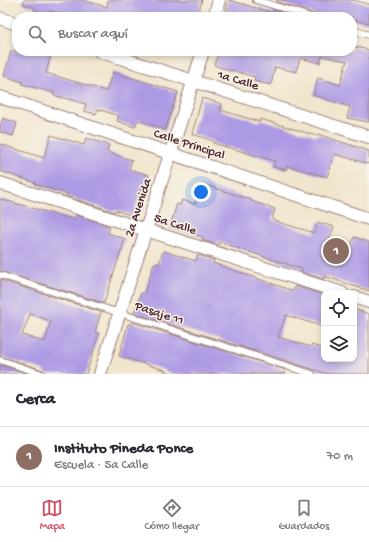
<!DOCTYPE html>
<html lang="es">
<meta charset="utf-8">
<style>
body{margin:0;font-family:"Gochi Hand",sans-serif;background:#f7f7f7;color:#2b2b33}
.controls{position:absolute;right:12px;bottom:12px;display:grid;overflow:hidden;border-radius:8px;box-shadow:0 2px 6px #0003}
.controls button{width:36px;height:36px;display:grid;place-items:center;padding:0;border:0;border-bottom:1px solid #e1e1e2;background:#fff;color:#2b2b33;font:20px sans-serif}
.you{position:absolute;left:201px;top:192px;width:14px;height:14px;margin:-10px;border:3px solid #fff;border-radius:50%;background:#1a73e8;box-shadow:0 0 0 6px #1a73e833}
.badge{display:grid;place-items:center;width:26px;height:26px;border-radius:50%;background:#d1495b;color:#fff;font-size:13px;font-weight:700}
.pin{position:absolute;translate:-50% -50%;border:2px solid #fff;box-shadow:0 1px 4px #0006}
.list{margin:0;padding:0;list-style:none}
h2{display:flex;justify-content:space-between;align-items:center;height:52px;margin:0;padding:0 16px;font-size:17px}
h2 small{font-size:13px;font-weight:400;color:#7c7c81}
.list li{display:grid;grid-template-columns:26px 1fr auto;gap:12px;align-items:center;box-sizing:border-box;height:60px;padding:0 16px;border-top:1px solid #e1e1e2}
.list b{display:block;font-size:15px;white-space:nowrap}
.list p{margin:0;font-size:13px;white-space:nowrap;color:#7c7c81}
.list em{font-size:13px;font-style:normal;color:#7c7c81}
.icon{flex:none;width:22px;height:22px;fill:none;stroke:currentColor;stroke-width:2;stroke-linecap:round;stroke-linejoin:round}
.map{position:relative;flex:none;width:369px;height:374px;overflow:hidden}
.search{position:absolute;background:#fff;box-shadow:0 2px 6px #0003;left:12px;right:12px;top:12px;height:44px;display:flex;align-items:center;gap:10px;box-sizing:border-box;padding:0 14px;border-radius:16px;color:#7c7c81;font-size:15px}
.sheet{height:112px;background:#fff}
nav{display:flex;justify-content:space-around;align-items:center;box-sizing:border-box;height:56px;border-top:1px solid #e1e1e2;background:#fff;font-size:11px;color:#7c7c81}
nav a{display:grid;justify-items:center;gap:2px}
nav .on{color:#d1495b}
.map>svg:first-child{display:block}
</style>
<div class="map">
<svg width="369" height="374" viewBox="0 0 369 374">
<rect width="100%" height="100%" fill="#f7f3e8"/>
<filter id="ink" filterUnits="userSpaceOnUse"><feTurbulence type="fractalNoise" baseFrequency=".025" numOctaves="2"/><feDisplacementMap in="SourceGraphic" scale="8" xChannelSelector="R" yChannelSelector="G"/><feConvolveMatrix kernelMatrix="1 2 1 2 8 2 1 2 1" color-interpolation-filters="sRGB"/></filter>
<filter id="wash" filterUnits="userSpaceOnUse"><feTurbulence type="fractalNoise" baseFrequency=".012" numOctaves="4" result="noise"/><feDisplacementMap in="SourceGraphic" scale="16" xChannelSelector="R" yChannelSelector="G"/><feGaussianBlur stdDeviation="0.9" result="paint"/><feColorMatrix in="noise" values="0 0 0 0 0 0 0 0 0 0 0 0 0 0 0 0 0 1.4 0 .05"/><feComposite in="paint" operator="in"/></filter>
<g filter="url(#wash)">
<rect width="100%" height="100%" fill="#f1e6cd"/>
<g id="blocks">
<g fill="#ad9ae5" fill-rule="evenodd">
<polygon points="24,0 82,0 107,7 108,0 202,0 197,17 187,17 176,13 174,17 166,17 155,13 154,17 72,17 50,11 50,14 34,10 35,7 23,4"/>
<polygon points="229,0 273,13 274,10 296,17 229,17 230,12 226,10"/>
<polygon points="277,0 352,0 369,4 369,23 352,20 352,17 315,17 312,13 277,2"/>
<polygon points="352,46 369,50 369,122 347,118 350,107 313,95 318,78 340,85 347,61 322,56 320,63 300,58 296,72 275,67 271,85 254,81 255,77 231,70 231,71 214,65 219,51 352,51"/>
<polygon points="11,51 52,51 46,73 106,91 113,72 178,92 165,130 138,120 135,127 117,121 119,116 98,109 96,114 84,111 86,104 53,95 54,93 22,84 23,82 4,76"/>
<polygon points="202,98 222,104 220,110 260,122 260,119 317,136 317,134 369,151 369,164 334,154 327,177 287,166 286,170 273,167 275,161 213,143 214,141 192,134"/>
<polygon points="3,118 17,123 13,136 0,132 0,126"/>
<polygon points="51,135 84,145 86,138 109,145 107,152 132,160 129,169 149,175 144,190 141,189 133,216 115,210 114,212 66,196 67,194 35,184 36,183 0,171 0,144 44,158"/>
<polygon points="202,184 252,200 251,201 275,209 272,220 314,233 318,222 334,227 329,240 351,247 354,237 369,242 369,291 324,276 324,279 301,272 302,269 219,242 218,245 202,240 203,237 170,227 177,204 180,205 182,200 195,204"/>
<polygon points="0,199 75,220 76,215 110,226 108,233 125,239 104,303 0,271"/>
<polygon points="163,251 196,261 198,255 214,260 213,263 276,285 293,291 295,286 324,295 324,327 286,315 278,337 311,347 312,345 324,349 324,359 354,359 354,309 369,314 369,374 328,374 134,313 141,293 144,294 154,263 159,264"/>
<path d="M0,280L101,312L95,332L99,333L86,374H46L43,370L0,356ZM30,314L51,321L45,342L22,335Z"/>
<polygon points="132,322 286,370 285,374 174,374 165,371 165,370 119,356 128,324 131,324"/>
<polygon points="0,365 28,374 0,374"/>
</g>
</g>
</g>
<g filter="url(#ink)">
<use href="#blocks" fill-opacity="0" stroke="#9e827c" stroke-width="1"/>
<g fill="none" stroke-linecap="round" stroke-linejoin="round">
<defs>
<g id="service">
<polyline points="256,0 311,17"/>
<polyline points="352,30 369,35"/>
<polyline points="0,275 312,374"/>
<polyline points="0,360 42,374"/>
</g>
<g id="minor">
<polyline points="214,17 219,0"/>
<polyline points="0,18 17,24"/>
<polyline points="99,51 369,137"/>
<polyline points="0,97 369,219"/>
<polyline points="0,183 342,293"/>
<polyline points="354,297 369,302"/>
<polyline points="100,374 203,51"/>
</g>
</defs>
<use href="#service" stroke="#9e827c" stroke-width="8"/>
<use href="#minor" stroke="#9e827c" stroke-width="14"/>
<use href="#service" stroke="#fff" stroke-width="6"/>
<use href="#minor" stroke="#fff" stroke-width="12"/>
</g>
</g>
<g text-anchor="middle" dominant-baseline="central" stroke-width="3" stroke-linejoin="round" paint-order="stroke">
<g font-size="13" fill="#4a1f2b" stroke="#f7f3e8">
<text transform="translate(238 81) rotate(17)">1a Calle</text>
<text transform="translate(189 145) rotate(18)">Calle Principal</text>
<text transform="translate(139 208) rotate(-72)">2a Avenida</text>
<text transform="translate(175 225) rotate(18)">5a Calle</text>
<text transform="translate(159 314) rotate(18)">Pasaje 11</text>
</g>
</g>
</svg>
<div class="controls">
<button><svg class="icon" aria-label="locate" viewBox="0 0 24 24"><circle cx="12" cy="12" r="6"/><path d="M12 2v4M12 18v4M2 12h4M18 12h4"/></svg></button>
<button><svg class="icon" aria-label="layers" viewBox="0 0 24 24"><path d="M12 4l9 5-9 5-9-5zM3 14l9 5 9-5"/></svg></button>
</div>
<div class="you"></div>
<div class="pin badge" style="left:336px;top:251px;background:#8d6e63">1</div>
<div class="search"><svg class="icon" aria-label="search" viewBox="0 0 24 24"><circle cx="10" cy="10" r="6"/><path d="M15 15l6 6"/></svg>Buscar aquí</div>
</div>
<section class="sheet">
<h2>Cerca<small></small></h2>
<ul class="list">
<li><span class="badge" style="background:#8d6e63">1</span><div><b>Instituto Pineda Ponce</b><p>Escuela · 5a Calle</p></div><em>70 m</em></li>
</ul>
</section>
<nav>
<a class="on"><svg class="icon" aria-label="map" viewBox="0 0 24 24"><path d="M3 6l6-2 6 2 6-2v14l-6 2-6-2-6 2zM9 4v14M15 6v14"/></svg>Mapa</a>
<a><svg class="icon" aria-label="directions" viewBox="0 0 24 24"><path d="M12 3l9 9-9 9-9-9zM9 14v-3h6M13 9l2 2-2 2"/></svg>Cómo llegar</a>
<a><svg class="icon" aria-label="saved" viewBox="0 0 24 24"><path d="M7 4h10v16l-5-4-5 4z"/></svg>Guardados</a>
</nav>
